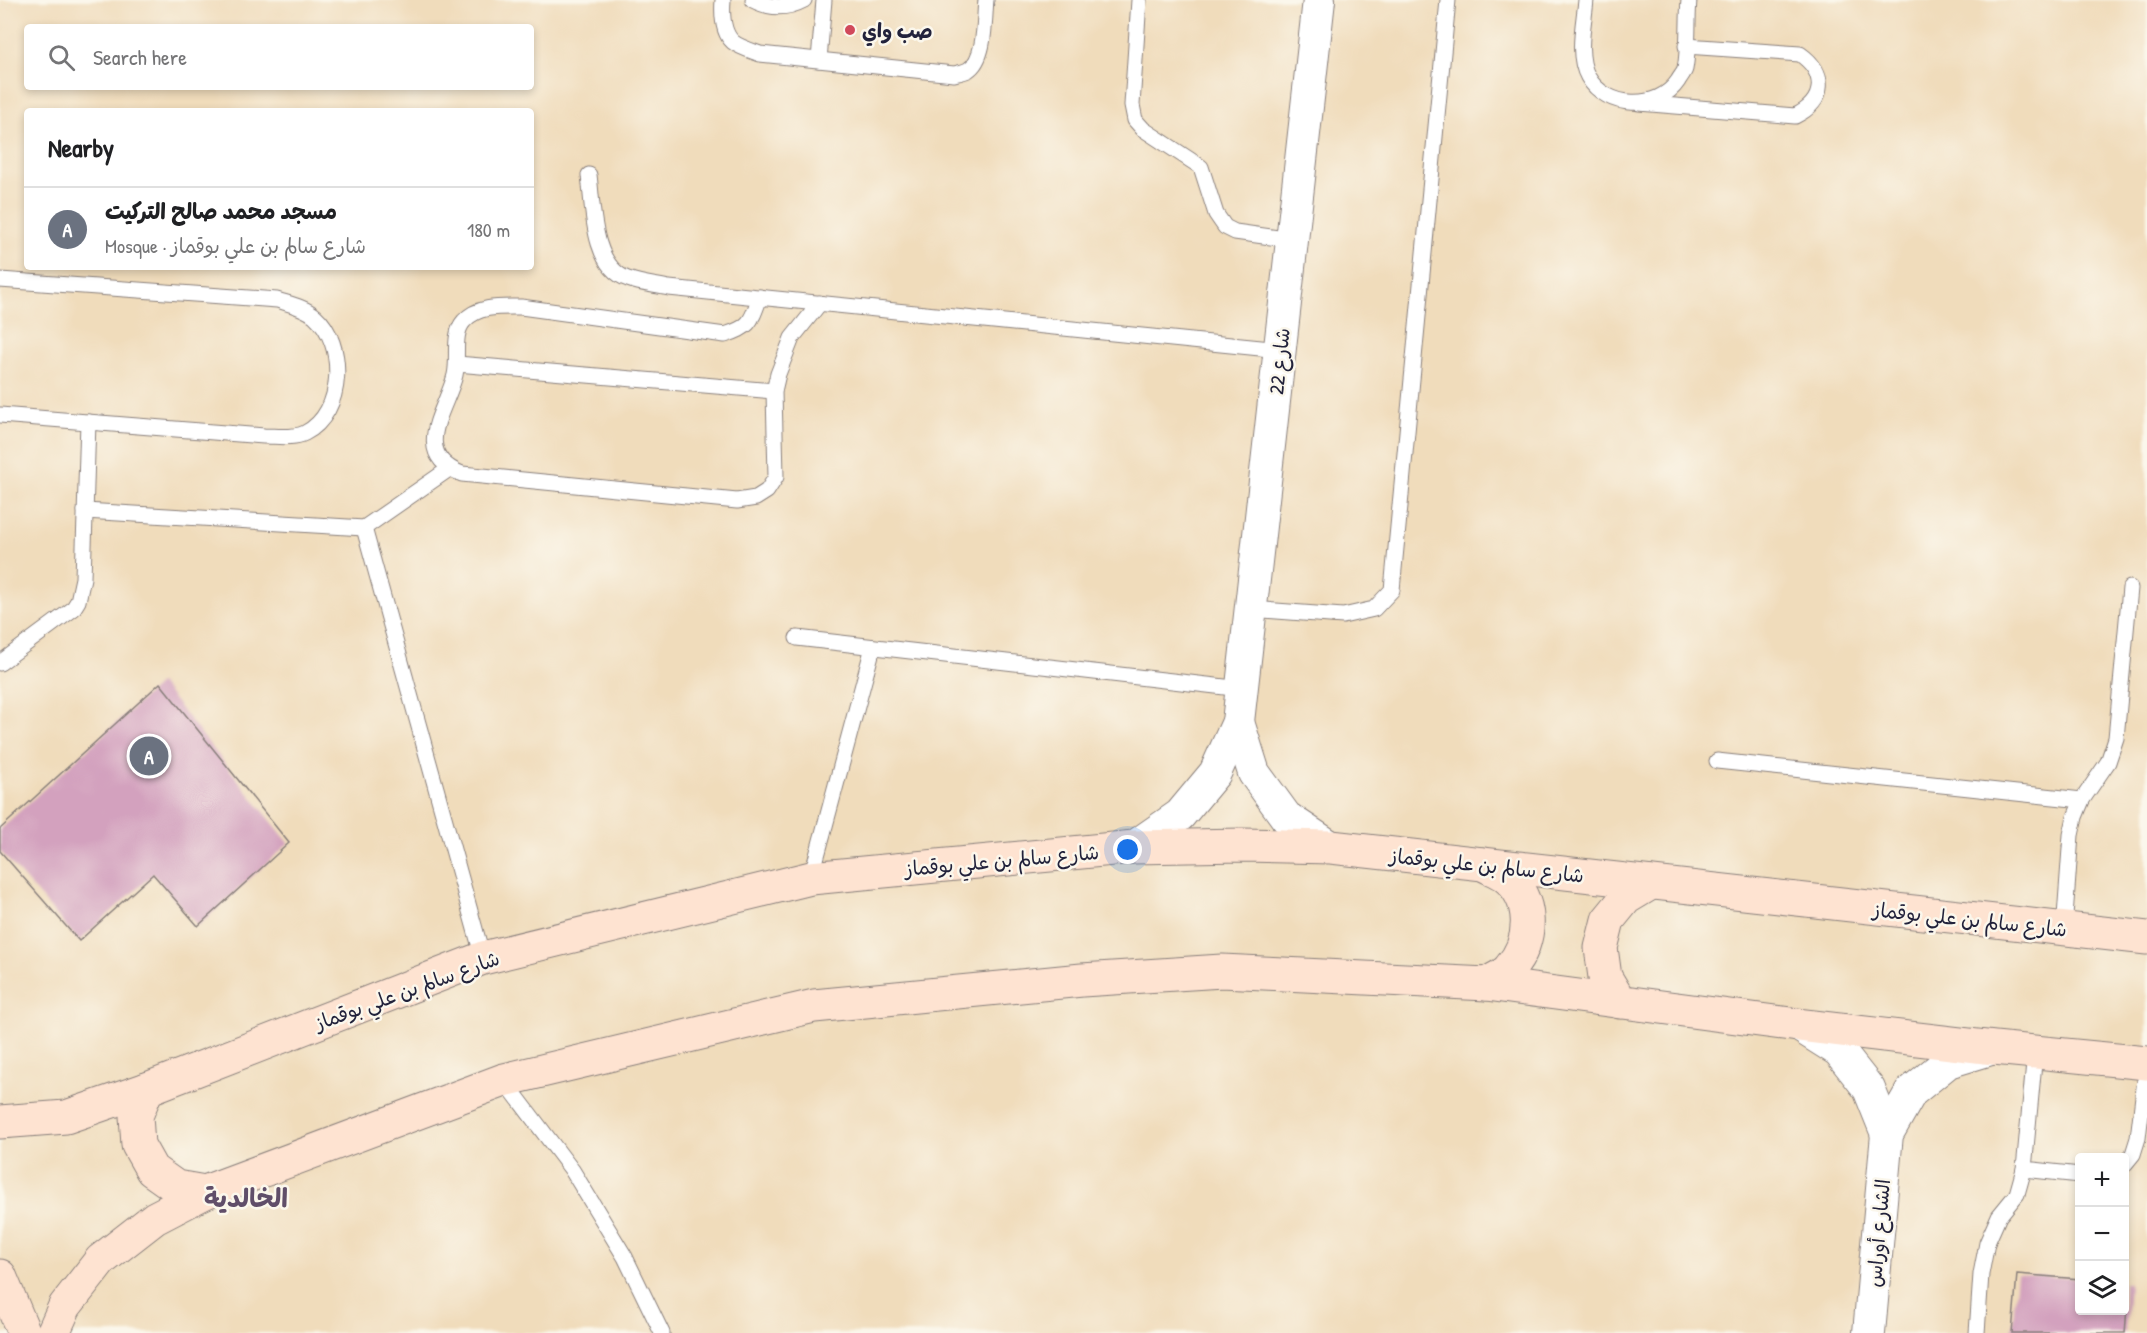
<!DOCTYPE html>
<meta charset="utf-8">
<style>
body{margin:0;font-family:"Patrick Hand","Playpen Sans Arabic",sans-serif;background:#f6f6f6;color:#202124}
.controls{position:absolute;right:18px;bottom:18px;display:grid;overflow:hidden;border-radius:6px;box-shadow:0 3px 9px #0003}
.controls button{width:54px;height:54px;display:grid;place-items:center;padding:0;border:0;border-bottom:2px solid #e0e0e0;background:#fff;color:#202124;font:30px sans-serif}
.you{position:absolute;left:1128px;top:850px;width:21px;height:21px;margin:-15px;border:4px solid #fff;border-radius:50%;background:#1a73e8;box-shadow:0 0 0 9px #1a73e833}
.badge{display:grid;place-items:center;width:39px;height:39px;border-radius:50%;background:#d1495b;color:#fff;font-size:20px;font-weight:700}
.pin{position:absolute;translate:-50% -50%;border:3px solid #fff;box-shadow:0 2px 6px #0006}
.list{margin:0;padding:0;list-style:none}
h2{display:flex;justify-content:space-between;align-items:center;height:78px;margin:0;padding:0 24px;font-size:26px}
h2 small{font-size:20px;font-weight:400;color:#757577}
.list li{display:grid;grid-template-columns:39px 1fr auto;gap:18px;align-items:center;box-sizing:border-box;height:84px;padding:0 24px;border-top:2px solid #e0e0e0}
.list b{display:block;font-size:22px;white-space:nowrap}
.list p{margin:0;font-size:20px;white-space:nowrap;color:#757577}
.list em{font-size:20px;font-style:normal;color:#757577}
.icon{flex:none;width:33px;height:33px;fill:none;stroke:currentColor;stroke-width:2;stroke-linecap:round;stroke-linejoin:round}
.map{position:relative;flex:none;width:2147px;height:1333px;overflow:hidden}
.search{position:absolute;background:#fff;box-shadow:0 3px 9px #0003;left:24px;top:24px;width:510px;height:66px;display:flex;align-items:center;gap:15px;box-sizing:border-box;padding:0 21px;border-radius:6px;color:#757577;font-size:22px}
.panel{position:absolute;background:#fff;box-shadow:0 3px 9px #0003;left:24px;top:108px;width:510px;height:162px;border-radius:6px}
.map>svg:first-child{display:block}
</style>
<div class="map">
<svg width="2147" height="1333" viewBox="0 0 2147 1333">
<rect width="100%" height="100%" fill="#fbf7ec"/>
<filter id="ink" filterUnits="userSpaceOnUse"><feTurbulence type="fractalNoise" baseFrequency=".0167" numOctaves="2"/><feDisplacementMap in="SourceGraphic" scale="12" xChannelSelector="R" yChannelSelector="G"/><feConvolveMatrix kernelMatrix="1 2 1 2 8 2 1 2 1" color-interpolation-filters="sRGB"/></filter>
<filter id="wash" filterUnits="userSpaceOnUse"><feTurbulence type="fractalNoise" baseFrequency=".008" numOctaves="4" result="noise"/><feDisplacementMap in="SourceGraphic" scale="24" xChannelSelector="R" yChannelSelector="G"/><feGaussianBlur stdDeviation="1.35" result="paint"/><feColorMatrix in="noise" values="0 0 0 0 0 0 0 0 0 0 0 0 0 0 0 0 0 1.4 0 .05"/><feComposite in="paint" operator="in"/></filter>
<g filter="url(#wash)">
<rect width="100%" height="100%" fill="#f0dcbb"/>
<g id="blocks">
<g fill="#d3a1be">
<polygon points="160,683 289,843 198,926 153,874 79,941 0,851 0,829"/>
<polygon points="2017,1274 2080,1279 2080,1310 2124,1310 2124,1283 2129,1283 2125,1333 2012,1333"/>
</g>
</g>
</g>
<g filter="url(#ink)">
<use href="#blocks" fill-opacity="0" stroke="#897f7b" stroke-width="1.5"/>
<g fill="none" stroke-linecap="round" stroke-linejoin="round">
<defs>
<g id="lane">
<path d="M723,0C722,13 722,32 733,42C739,47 752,51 760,54L954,74C958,73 964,72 968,70C986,59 984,19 986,0"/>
<path d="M753,0C770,9 787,9 804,0"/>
<polyline points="1139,0 1132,105 1135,120 1143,129 1201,167 1216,214 1225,227 1235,232 1292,240"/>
<path d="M1586,0C1584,24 1576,55 1588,77C1606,109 1658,111 1678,81C1680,77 1684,73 1685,69C1689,49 1687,21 1689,0"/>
<polyline points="819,60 824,0"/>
<path d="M1639,103L1795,116C1826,101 1827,73 1800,54L1686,46"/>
<path d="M589,175C593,206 592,267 628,279C641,284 656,285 669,288L1280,350"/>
<path d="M0,280L277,300C289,304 304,307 315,316C346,343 345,413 305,433C293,439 277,436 264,436L0,415"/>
<path d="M760,297C751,321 751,327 725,335L521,307C502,307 478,305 464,321C452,334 459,358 455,375C447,409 409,453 462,474L737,501L756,498L767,491L776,477L774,391L778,374L792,338L820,303"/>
<polyline points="457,364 774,391"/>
<polyline points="85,511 364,528 449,469"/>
<polyline points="364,528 483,958"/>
<polyline points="1251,609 1343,616 1374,609 1392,590 1448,0"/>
<polyline points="797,638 1242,689"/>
<polyline points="0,663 73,609 78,601 83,578 88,422"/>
<polyline points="1717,761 2082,800"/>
<polyline points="811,878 873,647"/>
<polyline points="2064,930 2071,835 2075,817 2082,800 2108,762 2116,738 2130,588"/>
<polyline points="2035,1052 2024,1169 2080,1175"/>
<polyline points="504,1080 572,1170 625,1257 662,1333"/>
<polyline points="2124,1165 2133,1154 2138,1138 2147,1063"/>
<polyline points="1977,1333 1981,1274 1987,1243 1999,1216 2017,1194 2024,1169"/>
</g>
<g id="street">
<polyline points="1238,722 1254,773 1286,817 1331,847"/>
<polyline points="1134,847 1180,815 1215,773 1238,722 1319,0"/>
<polyline points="1798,1025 1839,1051 1869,1089 1887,1134"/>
<polyline points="1869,1333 1887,1134 1911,1092 1948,1062 1994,1048"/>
</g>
<g id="secondary">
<path d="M1483,864C1490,868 1498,871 1504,875C1535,898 1533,942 1510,968C1505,975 1494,979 1487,984"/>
<polyline points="1620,1002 1605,977 1601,948 1608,920 1626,898 1651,883"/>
<polyline points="147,1089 136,1116 138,1145 152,1170 176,1187 205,1192"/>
<polyline points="0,1122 66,1117 147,1089 483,958 811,878 1134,847 1243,845 1331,847 2147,938"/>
<polyline points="0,1276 24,1333"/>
<polyline points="53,1333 65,1306 101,1260 155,1218 205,1192 504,1080 814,1006 1082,980 1222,971 1487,984 1798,1025 1994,1048 2147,1063"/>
</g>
</defs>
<use href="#lane" stroke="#897f7b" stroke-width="17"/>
<use href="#street" stroke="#897f7b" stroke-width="34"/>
<use href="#secondary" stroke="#897f7b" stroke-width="35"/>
<use href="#lane" stroke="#fff" stroke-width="15"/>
<use href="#street" stroke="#fff" stroke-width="32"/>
<use href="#secondary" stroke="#fee3d1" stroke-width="33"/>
</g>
</g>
<circle fill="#d1495b" stroke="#fbf7ec" stroke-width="2" cx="850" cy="30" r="6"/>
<g text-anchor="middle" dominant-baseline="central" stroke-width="5" stroke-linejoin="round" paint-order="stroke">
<g font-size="20" font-weight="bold" fill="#22223b" stroke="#fbf7ec" text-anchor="start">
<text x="862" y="30">صب واي</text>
</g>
<g font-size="20" fill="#22223b" stroke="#fbf7ec">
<text transform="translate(1279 361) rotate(-84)">شارع 22</text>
<text transform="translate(1002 860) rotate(-5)">شارع سالم بن علي بوقماز</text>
<text transform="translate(1487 865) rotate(6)">شارع سالم بن علي بوقماز</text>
<text transform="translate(1970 919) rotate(6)">شارع سالم بن علي بوقماز</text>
<text transform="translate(407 990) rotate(-20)">شارع سالم بن علي بوقماز</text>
<text transform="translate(1878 1233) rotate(-85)">الشارع أوراس</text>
</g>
<g font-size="26" font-weight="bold" fill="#604e69" stroke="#fbf7ec">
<text x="246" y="1197">الخالدية</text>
</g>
</g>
</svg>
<div class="controls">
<button>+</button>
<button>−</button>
<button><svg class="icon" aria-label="layers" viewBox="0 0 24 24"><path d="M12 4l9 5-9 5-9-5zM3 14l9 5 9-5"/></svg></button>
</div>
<div class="you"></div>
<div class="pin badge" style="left:149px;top:756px;background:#6b7280">A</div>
<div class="search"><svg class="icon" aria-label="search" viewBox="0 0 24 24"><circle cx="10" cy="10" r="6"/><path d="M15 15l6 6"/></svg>Search here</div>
<section class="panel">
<h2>Nearby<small></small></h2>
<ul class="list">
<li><span class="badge" style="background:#6b7280">A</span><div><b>مسجد محمد صالح التركيت</b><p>Mosque · شارع سالم بن علي بوقماز</p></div><em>180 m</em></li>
</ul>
</section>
</div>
